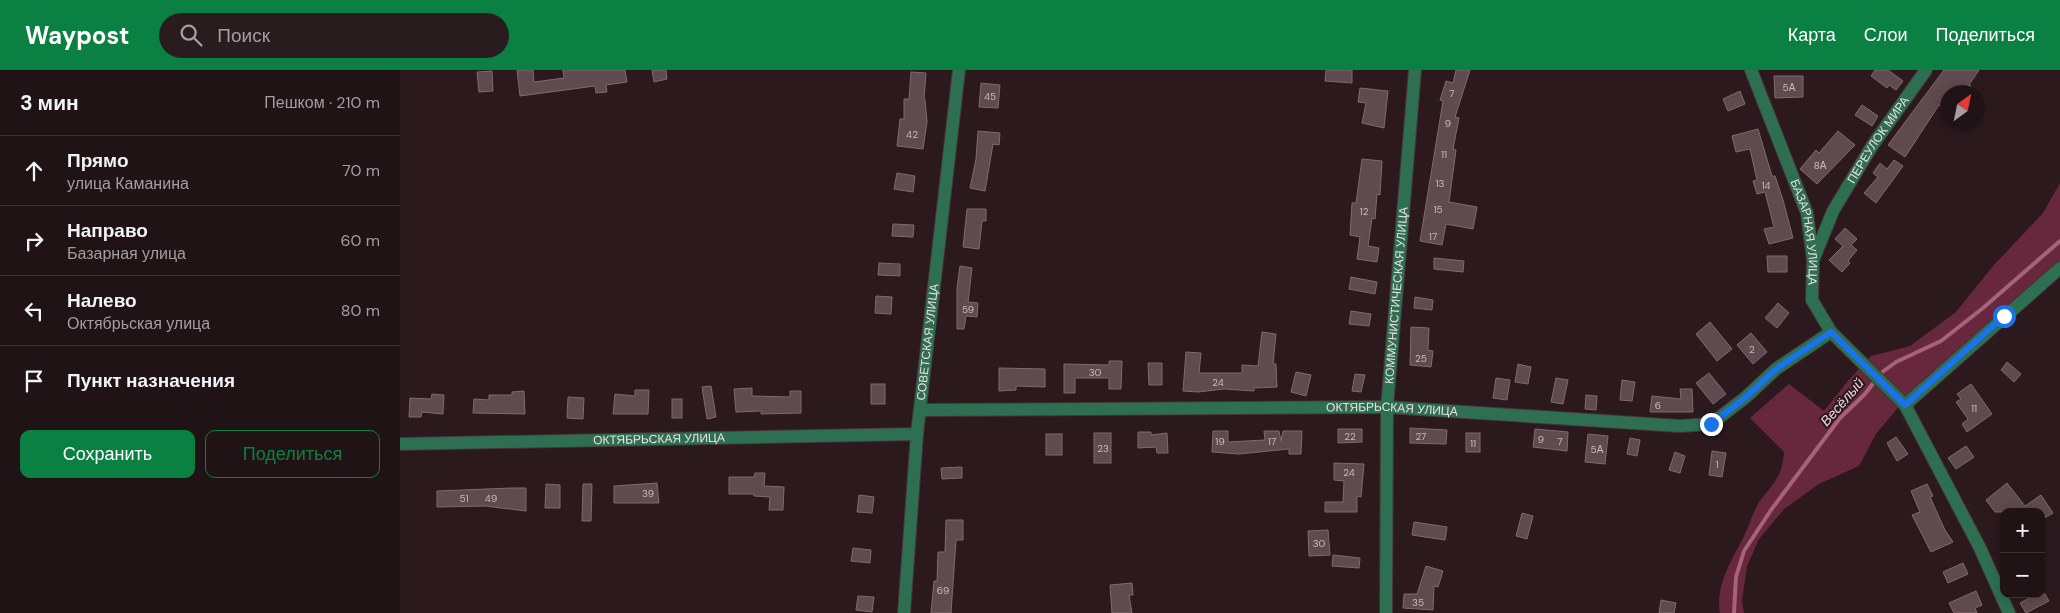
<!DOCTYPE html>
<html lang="ru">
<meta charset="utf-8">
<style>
body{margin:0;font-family:"DM Sans",sans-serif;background:#281c1f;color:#f1f3f6}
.controls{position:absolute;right:15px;bottom:15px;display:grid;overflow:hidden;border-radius:10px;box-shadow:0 2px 12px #0003}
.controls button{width:45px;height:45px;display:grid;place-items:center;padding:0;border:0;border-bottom:1px solid #3d3235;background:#201316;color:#f1f3f6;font:25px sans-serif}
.compass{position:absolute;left:1540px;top:15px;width:45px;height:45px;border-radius:50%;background:#201316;box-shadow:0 2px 12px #0003;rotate:33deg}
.stop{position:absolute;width:15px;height:15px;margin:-11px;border:4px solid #1a73e8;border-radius:50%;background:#fff}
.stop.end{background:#1a73e8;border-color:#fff;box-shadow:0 1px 5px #0008}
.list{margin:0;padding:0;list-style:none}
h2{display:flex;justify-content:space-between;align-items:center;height:65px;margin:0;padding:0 20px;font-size:21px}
h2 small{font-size:16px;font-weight:400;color:#a29ea1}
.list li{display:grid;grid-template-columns:32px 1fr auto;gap:15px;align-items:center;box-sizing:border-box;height:70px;padding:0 20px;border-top:1px solid #3d3235}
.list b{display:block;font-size:19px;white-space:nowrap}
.list p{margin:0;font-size:16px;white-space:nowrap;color:#a29ea1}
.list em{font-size:16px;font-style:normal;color:#a29ea1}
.actions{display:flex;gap:10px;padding:15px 20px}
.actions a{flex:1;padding:11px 0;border:1px solid #0b8043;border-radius:10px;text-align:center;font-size:18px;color:#0b8043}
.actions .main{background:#0b8043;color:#fff}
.icon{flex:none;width:28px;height:28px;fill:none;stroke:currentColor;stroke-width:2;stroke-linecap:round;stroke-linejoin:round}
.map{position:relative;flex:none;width:1660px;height:543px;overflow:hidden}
header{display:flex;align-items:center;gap:30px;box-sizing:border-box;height:70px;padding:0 25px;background:#0b8043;color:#fff}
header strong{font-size:24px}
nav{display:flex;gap:28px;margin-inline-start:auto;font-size:18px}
.search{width:350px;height:45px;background:#281c1f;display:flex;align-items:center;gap:12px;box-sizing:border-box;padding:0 18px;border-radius:28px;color:#a29ea1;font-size:19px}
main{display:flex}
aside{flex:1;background:#201316}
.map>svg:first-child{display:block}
</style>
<header>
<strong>Waypost</strong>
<div class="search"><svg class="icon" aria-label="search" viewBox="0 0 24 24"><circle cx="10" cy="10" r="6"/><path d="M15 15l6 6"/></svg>Поиск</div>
<nav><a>Карта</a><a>Слои</a><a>Поделиться</a></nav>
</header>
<main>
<aside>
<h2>3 мин<small>Пешком · 210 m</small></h2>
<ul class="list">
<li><svg class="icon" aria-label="ahead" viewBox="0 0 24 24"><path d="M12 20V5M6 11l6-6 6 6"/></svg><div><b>Прямо</b><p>улица Каманина</p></div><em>70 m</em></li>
<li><svg class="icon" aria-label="right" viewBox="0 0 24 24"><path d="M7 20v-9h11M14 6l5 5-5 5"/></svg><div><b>Направо</b><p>Базарная улица</p></div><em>60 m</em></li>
<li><svg class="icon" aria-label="left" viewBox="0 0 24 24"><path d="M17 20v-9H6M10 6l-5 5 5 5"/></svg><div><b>Налево</b><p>Октябрьская улица</p></div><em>80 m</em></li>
<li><svg class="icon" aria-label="arrive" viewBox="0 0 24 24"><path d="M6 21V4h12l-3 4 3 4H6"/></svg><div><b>Пункт назначения</b></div></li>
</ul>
<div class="actions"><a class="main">Сохранить</a><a>Поделиться</a></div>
</aside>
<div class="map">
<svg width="1660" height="543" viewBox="0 0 1660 543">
<rect width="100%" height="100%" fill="#2b191e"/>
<path fill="#67273d" d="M1660,113V193L1517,315L1476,364L1459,396L1419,414L1384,439L1359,469L1347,496L1342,531L1344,543H1320C1315,514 1333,489 1345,464C1350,454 1353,442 1359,432C1373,413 1382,408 1384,382L1350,348L1389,314L1424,341L1447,312L1471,286L1510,276L1556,242L1593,196L1643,143Z"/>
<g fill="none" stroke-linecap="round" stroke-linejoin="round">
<polyline stroke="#a7627a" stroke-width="4" points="1334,543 1336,507 1344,481 1371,440 1440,348 1465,324 1481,303 1496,292 1541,271 1583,238 1660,171"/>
</g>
<g fill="#5f4a4f" stroke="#80696f">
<polygon points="117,0 133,0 134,12 164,8 163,0 225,0 227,12 206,15 207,22 196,23 195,16 120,26"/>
<polygon points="252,0 266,0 267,9 254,12"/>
<polygon points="926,0 952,0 952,13 925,11"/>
<polygon points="1056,0 1070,0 1055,47 1059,48 1053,79 1056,80 1049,132 1077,137 1073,159 1046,154 1042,175 1020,171 1043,31 1040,30 1046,11 1053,13"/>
<polygon points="1475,0 1488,0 1503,11 1496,20 1489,15 1487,18 1471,6"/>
<polygon points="1544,0 1579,0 1569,15 1571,16 1567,22 1548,22 1548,41 1539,35 1505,87 1488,75"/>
<polygon points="92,1 93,21 79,22 77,2"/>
<polygon points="511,2 526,3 524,29 525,29 527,52 523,79 497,76 500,49 504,49 504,29 509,29"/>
<polygon points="1374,6 1403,6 1403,27 1375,28"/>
<polygon points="581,13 600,15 598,38 579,37"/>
<polygon points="960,18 988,21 984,58 962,53 966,33 958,32"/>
<polygon points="1340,21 1345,34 1328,41 1323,29"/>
<polygon points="1462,35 1478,46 1472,56 1455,45"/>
<polygon points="1358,59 1372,106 1375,106 1383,130 1393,168 1369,174 1364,159 1374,157 1365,122 1357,124 1353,111 1357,110 1350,79 1336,82 1332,66"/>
<polygon points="578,61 600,63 599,75 593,74 585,121 570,118 576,89"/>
<polygon points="1438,61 1455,75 1417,114 1400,99 1416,80 1419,83"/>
<polygon points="962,89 982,91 980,125 977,124 975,149 972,148 968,176 979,178 977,192 957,189 960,167 950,165 952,133 956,133"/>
<polygon points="1494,90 1503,96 1476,133 1464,123 1478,107 1473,103 1480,93 1487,99"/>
<polygon points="497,103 515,106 513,122 494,119"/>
<polygon points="567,139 586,139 586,151 582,151 579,179 563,177"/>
<polygon points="493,154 514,155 513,167 492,166"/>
<polygon points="1445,158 1457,169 1451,175 1457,180 1448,191 1450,193 1442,202 1429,190 1443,176 1435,169"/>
<polygon points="1367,186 1387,186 1387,202 1368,202"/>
<polygon points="1034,188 1064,191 1063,202 1034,199"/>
<polygon points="479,193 500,194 500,206 478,205"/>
<polygon points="560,196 572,198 568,232 578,233 577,247 566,246 564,259 557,259 557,218"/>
<polygon points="951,207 977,212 975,224 949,219"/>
<polygon points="476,226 492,227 491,244 475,243"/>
<polygon points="1015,227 1033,230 1032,240 1014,238"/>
<polygon points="1378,233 1389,243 1377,258 1365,248"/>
<polygon points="951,241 971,244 969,256 949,254"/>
<polygon points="1310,252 1332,279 1317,291 1296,264"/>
<polygon points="1011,257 1029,258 1028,280 1033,281 1031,297 1010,295"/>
<polygon points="862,262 876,264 873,294 876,294 877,317 854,318 854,321 824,319 798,322 783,321 786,282 801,283 799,303 842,303 842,295 858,296"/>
<polygon points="1351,263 1367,282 1353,294 1337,275"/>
<polygon points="709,291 722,291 721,319 709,319 709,308 675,308 675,323 664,323 664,294 709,295"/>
<polygon points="1607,292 1621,304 1614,312 1601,300"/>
<polygon points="748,293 762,293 762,315 749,315"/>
<polygon points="1118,294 1131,297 1128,314 1115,312"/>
<polygon points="599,298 645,299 645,317 616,316 616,320 599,321"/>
<polygon points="896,302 911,305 906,326 891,322"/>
<polygon points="1309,303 1326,324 1313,334 1296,313"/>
<polygon points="955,304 965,305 961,322 952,321"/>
<polygon points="1096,308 1110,310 1107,330 1093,328"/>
<polygon points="1156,308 1168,310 1163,334 1151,332"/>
<polygon points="1222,310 1235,312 1232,331 1220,330"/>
<rect x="471" y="314" width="14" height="20"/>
<polygon points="1571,314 1592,344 1567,362 1562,354 1568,349 1556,332 1561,329 1557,324"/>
<polygon points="311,316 316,347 307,349 302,317"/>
<polygon points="352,318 352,326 390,327 390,321 401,321 401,343 361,344 361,341 336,342 334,319"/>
<polygon points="1280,319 1292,319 1293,342 1250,342 1252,326 1281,329"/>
<polygon points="235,320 249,320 248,344 213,344 215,324 235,326"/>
<polygon points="124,321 125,344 73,343 74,329 89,330 89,325 112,325 112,322"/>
<polygon points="32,324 44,325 43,344 22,342 21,347 9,347 10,328 31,329"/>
<polygon points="1186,325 1197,326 1196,340 1185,339"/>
<polygon points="168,327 184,328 183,349 167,348"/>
<rect x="272" y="329" width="10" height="19"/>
<polygon points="1010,358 1047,360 1046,374 1010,373"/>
<polygon points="938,359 962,359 962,372 938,373"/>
<polygon points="1135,359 1168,362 1167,381 1133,377"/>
<polygon points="813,361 828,361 828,372 865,370 864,361 879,361 881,371 883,361 902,361 901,384 889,384 889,379 839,384 812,382"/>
<polygon points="738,362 751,362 751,365 767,363 768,383 757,383 756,377 738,378"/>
<rect x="694" y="363" width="17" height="30"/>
<rect x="1066" y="363" width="14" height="19"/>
<rect x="646" y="364" width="16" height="21"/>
<polygon points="1188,364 1208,366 1205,394 1185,392"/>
<polygon points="1496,367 1508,384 1497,391 1487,373"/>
<polygon points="1230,368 1240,370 1237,386 1227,384"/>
<polygon points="1566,376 1574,387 1556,399 1548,388"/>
<polygon points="1312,381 1326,383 1322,407 1309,405"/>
<polygon points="1275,382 1285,386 1280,403 1269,400"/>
<polygon points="934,393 964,394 961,427 957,426 957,442 925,442 925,432 943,432 944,411 934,410"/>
<polygon points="562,397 562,408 542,409 541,398"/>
<polygon points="355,403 365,403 364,416 384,417 383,440 369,440 370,427 354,426 354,424 329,424 329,407 354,407"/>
<polygon points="257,413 259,433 214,433 214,416"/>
<polygon points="1607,413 1625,436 1641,425 1653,443 1641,450 1641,442 1595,442 1586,430"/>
<polygon points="146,414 160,415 160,438 145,438"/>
<polygon points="183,414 192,414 191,451 182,451"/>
<polygon points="1527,414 1533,426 1530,427 1545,460 1553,472 1531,482 1512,445 1520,442 1511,421"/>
<polygon points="112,418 126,418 126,441 85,436 37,437 37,421"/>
<polygon points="459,425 474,427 472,443 457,442"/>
<polygon points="1122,443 1133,446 1127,469 1116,466"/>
<polygon points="546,450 563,450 563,470 556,470 551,543 531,543 534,511 537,511 538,482 545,482"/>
<polygon points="1014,452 1047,457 1045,470 1012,465"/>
<polygon points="928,460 930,485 909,486 908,461"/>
<polygon points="453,478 471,480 470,493 451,491"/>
<polygon points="933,485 960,488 959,498 932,496"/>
<polygon points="1563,493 1568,504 1548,513 1543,502"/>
<polygon points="1026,496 1043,501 1038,517 1034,516 1033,540 1003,538 1004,524 1017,524"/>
<polygon points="732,513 733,525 729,525 732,543 712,543 710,515"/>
<polygon points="1576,521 1582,535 1575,538 1577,543 1554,543 1549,533"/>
<polygon points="1637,524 1645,524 1649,531 1626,543 1620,533"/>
<polygon points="458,526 474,527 472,542 456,540"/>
<polygon points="1261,530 1276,533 1274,543 1259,543"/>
</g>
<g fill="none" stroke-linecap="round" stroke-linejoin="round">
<defs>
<g id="minor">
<path id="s1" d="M1351,0L1407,143L1413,190L1412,230L1431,262L1505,335L1580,478L1609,543"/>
<path id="s2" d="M1414,188L1433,141L1472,76L1526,0"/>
<polyline points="1505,335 1660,198"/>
<path id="s3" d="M521,340L987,337L1280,356L1311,354L1346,327L1376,299L1431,262"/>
<path id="s4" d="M0,374L517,364"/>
<path id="s5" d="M504,543L517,364L559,0"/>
<path id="s6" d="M986,543L987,337L1015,0"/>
</g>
</defs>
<use href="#minor" stroke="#463539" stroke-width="14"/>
<use href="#minor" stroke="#2d6f50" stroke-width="12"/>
</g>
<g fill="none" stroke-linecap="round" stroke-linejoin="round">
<polyline stroke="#1a73e8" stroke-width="6" points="1311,354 1346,327 1376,299 1431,262 1505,335 1604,246"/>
</g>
<g text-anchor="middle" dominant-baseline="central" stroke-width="4" stroke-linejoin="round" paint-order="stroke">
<g font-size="10" fill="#c9babd">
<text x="1389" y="17">5А</text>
<text x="1052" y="23">7</text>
<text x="590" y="26">45</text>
<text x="1048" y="53">9</text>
<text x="512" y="64">42</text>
<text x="1044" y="84">11</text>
<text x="1420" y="95">8А</text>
<text x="1040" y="113">13</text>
<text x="1366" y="115">14</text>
<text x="1038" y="139">15</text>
<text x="964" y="141">12</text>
<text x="1033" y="166">17</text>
<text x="568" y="239">59</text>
<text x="1352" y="279">2</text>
<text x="1021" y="288">25</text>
<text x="695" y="302">30</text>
<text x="818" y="312">24</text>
<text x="1258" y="335">6</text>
<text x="1574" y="338">11</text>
<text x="950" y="366">22</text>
<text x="1021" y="366">27</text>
<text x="1141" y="369">9</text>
<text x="820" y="371">19</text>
<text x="872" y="371">17</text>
<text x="1160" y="371">7</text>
<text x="1073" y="373">11</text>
<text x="703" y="378">23</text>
<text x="1197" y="379">5А</text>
<text x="1317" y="394">1</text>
<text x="949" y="402">24</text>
<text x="248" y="423">39</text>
<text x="64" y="428">51</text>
<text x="91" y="428">49</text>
<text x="919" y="473">30</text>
<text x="543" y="520">69</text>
<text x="1018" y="532">35</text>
</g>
<g font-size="12" fill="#ecdfe2" stroke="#2b191e">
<text stroke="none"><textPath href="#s2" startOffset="135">ПЕРЕУЛОК МИРА</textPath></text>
<text stroke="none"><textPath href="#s1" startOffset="172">БАЗАРНАЯ УЛИЦА</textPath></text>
<text stroke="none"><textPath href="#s6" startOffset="318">КОММУНИСТИЧЕСКАЯ УЛИЦА</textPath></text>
<text stroke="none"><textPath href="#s5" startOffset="272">СОВЕТСКАЯ УЛИЦА</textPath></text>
<text stroke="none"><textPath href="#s3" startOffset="471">ОКТЯБРЬСКАЯ УЛИЦА</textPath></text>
<text stroke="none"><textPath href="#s4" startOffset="259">ОКТЯБРЬСКАЯ УЛИЦА</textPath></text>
</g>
<g font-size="14" font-style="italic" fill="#efd4da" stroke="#2b191e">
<text transform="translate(1442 332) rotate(-49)">Весёлый</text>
</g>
</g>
</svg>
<div class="controls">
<button>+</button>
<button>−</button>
</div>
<svg class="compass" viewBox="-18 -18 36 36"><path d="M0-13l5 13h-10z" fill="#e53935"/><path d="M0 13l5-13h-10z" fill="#a29ea1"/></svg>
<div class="stop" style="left:1604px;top:246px"></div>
<div class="stop end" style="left:1311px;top:354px"></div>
</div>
</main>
